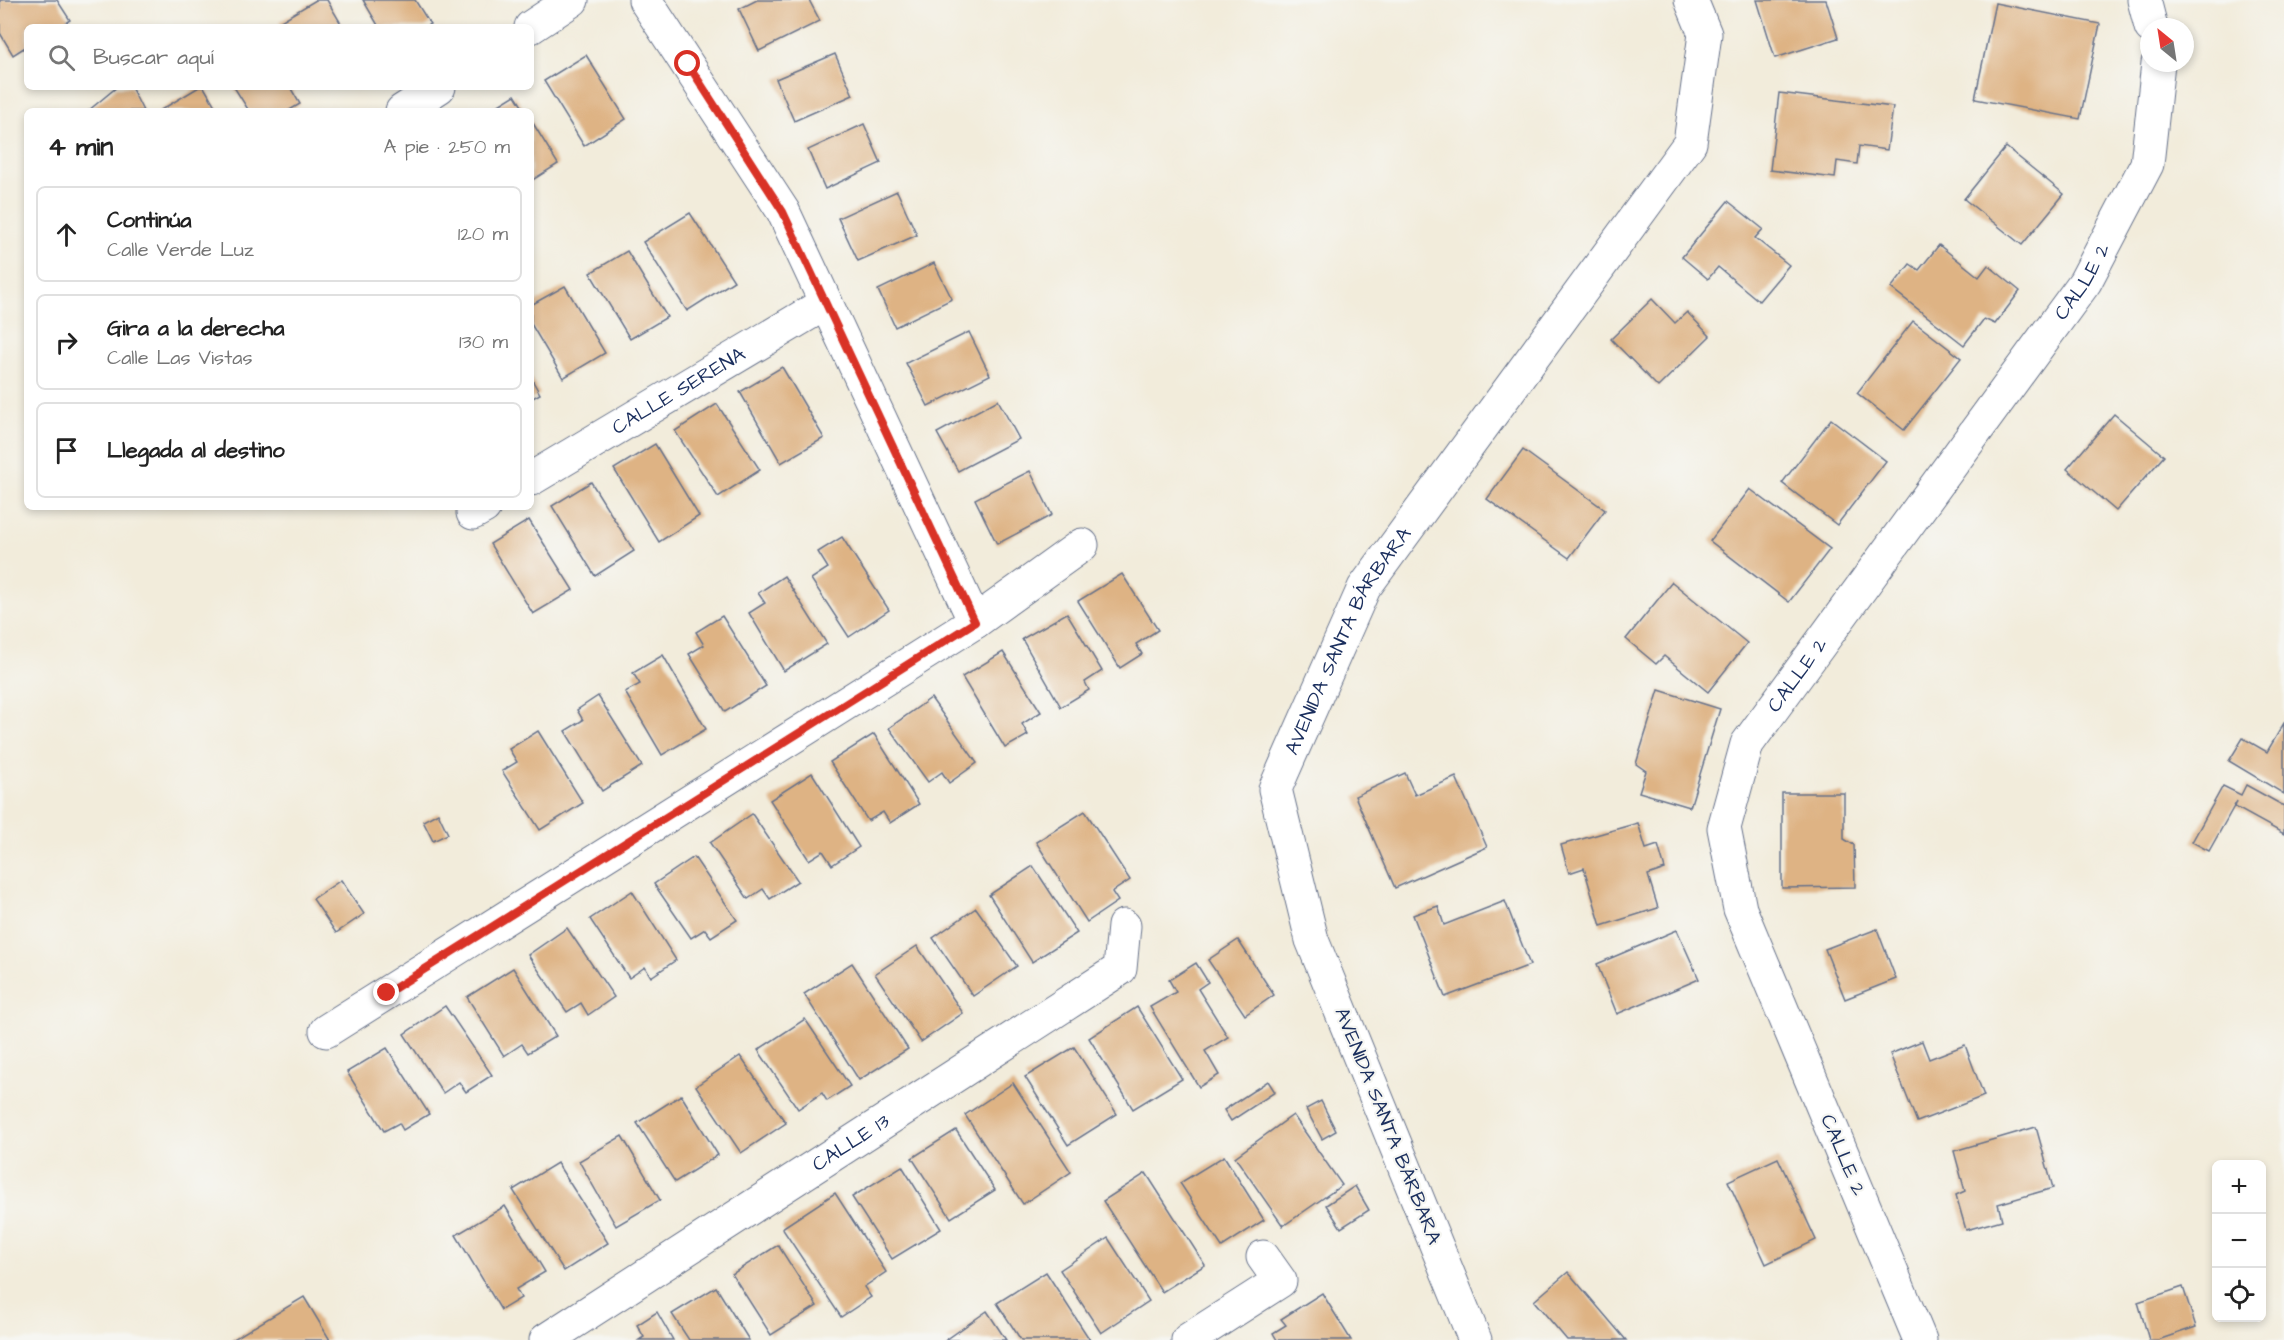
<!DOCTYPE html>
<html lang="es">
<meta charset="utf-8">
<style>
body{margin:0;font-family:"Architects Daughter",sans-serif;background:#f2f2f2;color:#222}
.controls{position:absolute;right:18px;bottom:18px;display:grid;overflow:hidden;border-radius:9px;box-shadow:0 3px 9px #0003}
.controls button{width:54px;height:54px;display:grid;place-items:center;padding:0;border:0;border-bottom:2px solid #e0e0e0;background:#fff;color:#222;font:30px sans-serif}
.compass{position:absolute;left:2140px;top:18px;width:54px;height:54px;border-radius:50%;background:#fff;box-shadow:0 3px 9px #0003;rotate:330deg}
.stop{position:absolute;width:18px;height:18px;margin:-14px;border:4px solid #d93025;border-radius:50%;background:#fff}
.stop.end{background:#d93025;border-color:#fff;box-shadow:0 2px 6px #0008}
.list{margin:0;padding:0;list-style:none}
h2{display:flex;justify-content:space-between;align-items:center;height:78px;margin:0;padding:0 24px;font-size:26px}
h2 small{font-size:20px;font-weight:400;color:#767676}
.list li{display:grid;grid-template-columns:39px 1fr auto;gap:18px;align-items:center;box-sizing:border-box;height:96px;margin:0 12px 12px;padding:0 12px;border:2px solid #e0e0e0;border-radius:9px}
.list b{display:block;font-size:22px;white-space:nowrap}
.list p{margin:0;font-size:20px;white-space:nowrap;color:#767676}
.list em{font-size:20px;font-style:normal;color:#767676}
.icon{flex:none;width:33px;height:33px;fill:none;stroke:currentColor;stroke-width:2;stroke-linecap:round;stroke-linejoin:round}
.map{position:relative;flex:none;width:2284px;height:1340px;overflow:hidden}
.search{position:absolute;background:#fff;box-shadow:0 3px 9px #0003;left:24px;top:24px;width:510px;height:66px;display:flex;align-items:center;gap:15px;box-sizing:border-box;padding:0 21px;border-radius:9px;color:#767676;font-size:22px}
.panel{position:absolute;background:#fff;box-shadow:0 3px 9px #0003;left:24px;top:108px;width:510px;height:402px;border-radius:9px}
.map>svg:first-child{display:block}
</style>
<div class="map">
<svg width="2284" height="1340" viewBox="0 0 2284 1340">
<rect width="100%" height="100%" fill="#f6f6f2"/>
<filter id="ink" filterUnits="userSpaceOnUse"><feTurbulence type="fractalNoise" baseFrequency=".0167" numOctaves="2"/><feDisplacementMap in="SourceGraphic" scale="12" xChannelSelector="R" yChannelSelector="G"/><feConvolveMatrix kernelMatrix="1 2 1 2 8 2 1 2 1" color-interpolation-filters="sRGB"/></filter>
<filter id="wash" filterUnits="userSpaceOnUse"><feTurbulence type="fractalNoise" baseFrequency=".008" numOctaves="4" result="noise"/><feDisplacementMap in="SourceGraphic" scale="24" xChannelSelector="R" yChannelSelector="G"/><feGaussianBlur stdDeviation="1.35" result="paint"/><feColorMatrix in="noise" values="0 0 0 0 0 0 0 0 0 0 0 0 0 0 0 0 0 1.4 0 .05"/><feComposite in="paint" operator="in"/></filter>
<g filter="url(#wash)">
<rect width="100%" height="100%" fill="#f2ecdb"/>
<g id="blocks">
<g fill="#deb384">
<polygon points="0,0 57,0 70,20 59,27 27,27 27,46 13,55 0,33"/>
<polygon points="316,0 327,0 343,27 282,27 279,22"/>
<polygon points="363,0 415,0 430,24 425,27 379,27"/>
<polygon points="757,0 809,0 820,21 759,51 739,9"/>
<polygon points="1757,0 1826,0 1838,38 1775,58"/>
<polygon points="1995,3 2100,24 2080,119 1975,99"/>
<polygon points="835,54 853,95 794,121 776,79"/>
<polygon points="586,55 626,119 584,146 544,81"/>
<polygon points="117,87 131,87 143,111 88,111"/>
<polygon points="199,87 204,87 218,111 159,111"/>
<polygon points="234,87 290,87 300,104 288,111 249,111"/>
<polygon points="1779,93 1893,107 1887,150 1859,146 1857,164 1837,161 1835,178 1770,170"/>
<polygon points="515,95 525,111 489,111"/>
<polygon points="531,120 558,164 531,181"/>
<polygon points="864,124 881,163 825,189 808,150"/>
<polygon points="2006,147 2064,194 2022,245 1964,199"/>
<polygon points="897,191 917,235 858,261 838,218"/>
<polygon points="1728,201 1763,229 1755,238 1789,265 1759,301 1718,267 1708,279 1682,257"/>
<polygon points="690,213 734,281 687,311 643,242"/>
<polygon points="1939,245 1979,277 1988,265 2020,291 1995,324 1984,319 1964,345 1891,288 1910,264 1919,270"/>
<polygon points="627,251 667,317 630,339 590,273"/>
<polygon points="934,263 952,299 895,327 878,290"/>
<polygon points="565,286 605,353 563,378 531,324 531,305"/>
<polygon points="1652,299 1675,323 1687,312 1710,336 1658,387 1611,339"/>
<polygon points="1913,321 1961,358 1904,430 1857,393"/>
<polygon points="969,332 990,375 928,406 906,363"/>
<polygon points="782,367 824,438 781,463 740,392"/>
<polygon points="531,378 540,394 531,399"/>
<polygon points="998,400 1019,439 958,471 937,433"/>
<polygon points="717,404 760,470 718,497 675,431"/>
<polygon points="2114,414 2164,456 2116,511 2067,469"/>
<polygon points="1831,419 1886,461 1837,525 1782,483"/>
<polygon points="655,444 699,516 659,542 614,469"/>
<polygon points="1523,450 1605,510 1569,558 1487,499"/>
<polygon points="1030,471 1052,515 997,544 975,499"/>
<polygon points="591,482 634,551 595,576 552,506"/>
<polygon points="1750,489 1830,549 1789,602 1710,541"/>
<polygon points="529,520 573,590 533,614 490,544"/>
<polygon points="842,537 889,610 849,637 811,579 828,568 818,552"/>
<polygon points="1122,574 1158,630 1136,644 1142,654 1120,668 1078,601"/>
<polygon points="784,576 827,644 784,671 749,613 765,603 758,593"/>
<polygon points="1672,582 1747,643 1708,692 1664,656 1656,664 1626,639"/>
<polygon points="1067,613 1102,671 1085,682 1089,690 1061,707 1022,639"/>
<polygon points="722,616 766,686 725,712 689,654 704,645 696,632"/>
<polygon points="1003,652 1041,712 1022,724 1028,735 1005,748 962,677"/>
<polygon points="663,655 706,729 662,755 625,692 640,684 633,673"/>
<polygon points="1659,690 1720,709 1690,807 1639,792 1646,771 1636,764"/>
<polygon points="598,696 642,766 602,791 565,731 583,720 577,710"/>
<polygon points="931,698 977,763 949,783 942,772 928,782 889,728"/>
<polygon points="2284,723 2284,794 2229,761 2243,738 2267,752"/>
<polygon points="538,731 583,803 540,830 502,771 517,762 509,749"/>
<polygon points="874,734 919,804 890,823 883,812 868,821 830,762"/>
<polygon points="812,773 859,847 832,865 823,851 809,860 770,800"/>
<polygon points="1405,773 1415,795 1456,777 1487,847 1395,888 1355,796"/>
<polygon points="2246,785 2284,806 2284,834 2235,807 2237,801 2209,851 2192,842 2223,786 2241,795"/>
<polygon points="1782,793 1844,793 1844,839 1854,845 1855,887 1782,888"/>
<polygon points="1085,811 1130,880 1112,892 1118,901 1087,922 1036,842"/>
<polygon points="438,813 448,834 433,841 423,821"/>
<polygon points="752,814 798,881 770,899 763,889 748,899 710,843"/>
<polygon points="1638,823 1646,849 1658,845 1665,869 1648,875 1658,908 1601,926 1584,868 1569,873 1561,845"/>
<polygon points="694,857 737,920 711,937 705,929 691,938 654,884"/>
<polygon points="1033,866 1077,933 1032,962 989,895"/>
<polygon points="341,880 364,914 336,933 313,899"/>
<polygon points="632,891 676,960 651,977 645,967 629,978 590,919"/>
<polygon points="1505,901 1530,965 1445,997 1413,915 1438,906 1444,925"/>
<polygon points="976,908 1017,966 973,996 933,938"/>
<polygon points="567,928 614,997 588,1015 581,1003 567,1012 528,955"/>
<polygon points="1877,929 1896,979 1845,999 1825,949"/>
<polygon points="1677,930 1699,979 1617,1014 1597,964"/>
<polygon points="1238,940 1274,995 1245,1015 1208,960"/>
<polygon points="917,946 963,1013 921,1042 875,974"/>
<polygon points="852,963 908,1049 859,1080 804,994"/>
<polygon points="1196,963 1208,982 1198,989 1228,1037 1205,1051 1219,1075 1199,1087 1150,1007 1176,992 1169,980"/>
<polygon points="513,968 556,1036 528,1053 522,1044 504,1056 467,997"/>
<polygon points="445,1006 492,1075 466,1092 459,1082 443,1093 404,1034"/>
<polygon points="1137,1007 1182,1079 1133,1109 1089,1038"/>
<polygon points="805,1019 850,1086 827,1101 822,1093 798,1109 758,1050"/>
<polygon points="1922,1041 1929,1059 1965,1045 1984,1096 1917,1122 1890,1054"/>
<polygon points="1074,1047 1117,1114 1068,1145 1025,1077"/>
<polygon points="387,1048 429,1114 403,1130 399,1123 384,1131 347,1072"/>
<polygon points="740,1056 786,1123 741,1153 696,1086"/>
<polygon points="1268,1081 1275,1092 1231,1121 1224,1110"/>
<polygon points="1013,1083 1071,1172 1023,1204 965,1115"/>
<polygon points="681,1095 718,1155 675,1182 637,1123"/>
<polygon points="1321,1101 1336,1131 1322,1139 1306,1109"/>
<polygon points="1293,1115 1342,1185 1283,1226 1235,1157"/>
<polygon points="2036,1127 2053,1188 1998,1204 2002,1220 1966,1230 1956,1195 1965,1191 1954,1151"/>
<polygon points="956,1130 995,1190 951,1218 912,1158"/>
<polygon points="622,1136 660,1200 616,1226 579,1161"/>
<polygon points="1224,1156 1264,1220 1222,1247 1180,1183"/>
<polygon points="1778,1158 1816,1240 1766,1264 1728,1181"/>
<polygon points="557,1163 608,1243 564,1271 513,1190"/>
<polygon points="902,1166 941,1229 892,1259 852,1197"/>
<polygon points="1146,1173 1205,1265 1162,1292 1103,1201"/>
<polygon points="1355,1186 1369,1210 1341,1228 1326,1205"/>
<polygon points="835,1193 886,1272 864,1287 871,1297 841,1317 782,1228"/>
<polygon points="505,1206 545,1272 516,1289 521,1298 501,1310 456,1235"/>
<polygon points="1108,1238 1149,1301 1101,1333 1060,1270"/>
<polygon points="778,1245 817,1306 771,1335 732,1274"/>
<polygon points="1046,1272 1090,1340 1021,1340 997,1303"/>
<polygon points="1568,1272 1626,1340 1567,1340 1534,1301"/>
<polygon points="716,1287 749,1340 689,1340 672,1314"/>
<polygon points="2183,1287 2196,1327 2158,1340 2149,1340 2138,1302"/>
<polygon points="1322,1293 1351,1340 1277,1340 1273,1333 1286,1325 1281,1319"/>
<polygon points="304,1297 330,1340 232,1340"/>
<polygon points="987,1311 1006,1340 946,1340"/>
<polygon points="657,1312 673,1340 639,1340 644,1337 637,1325"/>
</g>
</g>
</g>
<g filter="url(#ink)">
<use href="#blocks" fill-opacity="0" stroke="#66718a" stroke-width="1.5"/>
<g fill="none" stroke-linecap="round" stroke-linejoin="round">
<defs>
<g id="minor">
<polyline points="645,0 783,211 975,622"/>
<polyline points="2144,0 2151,27"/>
<polyline points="531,27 572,0"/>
<polyline points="402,111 439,87"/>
<path id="s1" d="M531,479L826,303"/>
<polyline points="473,513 484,507"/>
<polyline points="326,1031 975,622 1082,545"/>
<path id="s2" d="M546,1340L1120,969L1124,926"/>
<polyline points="1188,1340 1280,1281 1263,1257"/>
<path id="s3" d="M1920,1340L1740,909L1724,828L1747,744L2085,282L2147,164L2158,63"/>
</g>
<g id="tertiary">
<path id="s4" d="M1475,1340L1312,940L1275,789L1364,588L1690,143L1705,34L1691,0"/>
</g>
</defs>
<use href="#minor" stroke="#66718a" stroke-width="35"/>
<use href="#tertiary" stroke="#66718a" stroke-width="35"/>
<use href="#minor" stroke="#fff" stroke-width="33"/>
<use href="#tertiary" stroke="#fff" stroke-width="33"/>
</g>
</g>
<g fill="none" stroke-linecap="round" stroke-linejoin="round" filter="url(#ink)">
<polyline stroke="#d93025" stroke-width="8" points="387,993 975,622 783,212 688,64"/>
</g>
<g text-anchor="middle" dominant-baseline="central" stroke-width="4.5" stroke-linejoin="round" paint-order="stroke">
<g font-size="20" fill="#1b2f5e" stroke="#f6f6f2">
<text stroke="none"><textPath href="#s3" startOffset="1208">CALLE 2</textPath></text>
<text stroke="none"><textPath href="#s1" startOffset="172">CALLE SERENA</textPath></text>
<text stroke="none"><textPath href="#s4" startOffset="753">AVENIDA SANTA BÁRBARA</textPath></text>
<text stroke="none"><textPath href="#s3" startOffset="722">CALLE 2</textPath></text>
<text transform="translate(1388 1126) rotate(68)">AVENIDA SANTA BÁRBARA</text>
<text stroke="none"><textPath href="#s2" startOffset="363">CALLE 13</textPath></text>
<text transform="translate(1843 1155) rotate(67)">CALLE 2</text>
</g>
</g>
</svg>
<div class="controls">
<button>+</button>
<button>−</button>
<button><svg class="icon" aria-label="locate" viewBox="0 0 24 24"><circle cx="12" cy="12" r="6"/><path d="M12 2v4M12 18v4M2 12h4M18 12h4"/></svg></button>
</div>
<svg class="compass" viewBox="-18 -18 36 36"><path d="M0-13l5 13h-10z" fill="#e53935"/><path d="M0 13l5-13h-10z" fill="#767676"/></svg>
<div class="stop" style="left:688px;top:64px"></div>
<div class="stop end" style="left:387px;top:993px"></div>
<div class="search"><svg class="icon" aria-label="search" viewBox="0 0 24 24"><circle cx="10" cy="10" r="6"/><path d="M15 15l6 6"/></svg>Buscar aquí</div>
<section class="panel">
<h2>4 min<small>A pie · 250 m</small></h2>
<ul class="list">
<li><svg class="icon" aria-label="ahead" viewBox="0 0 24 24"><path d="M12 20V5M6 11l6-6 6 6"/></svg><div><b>Continúa</b><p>Calle Verde Luz</p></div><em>120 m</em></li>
<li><svg class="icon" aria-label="right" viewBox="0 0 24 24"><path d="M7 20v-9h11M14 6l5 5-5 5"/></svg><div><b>Gira a la derecha</b><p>Calle Las Vistas</p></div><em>130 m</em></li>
<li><svg class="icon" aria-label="arrive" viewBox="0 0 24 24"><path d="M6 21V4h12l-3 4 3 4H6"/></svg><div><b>Llegada al destino</b></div></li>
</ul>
</section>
</div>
